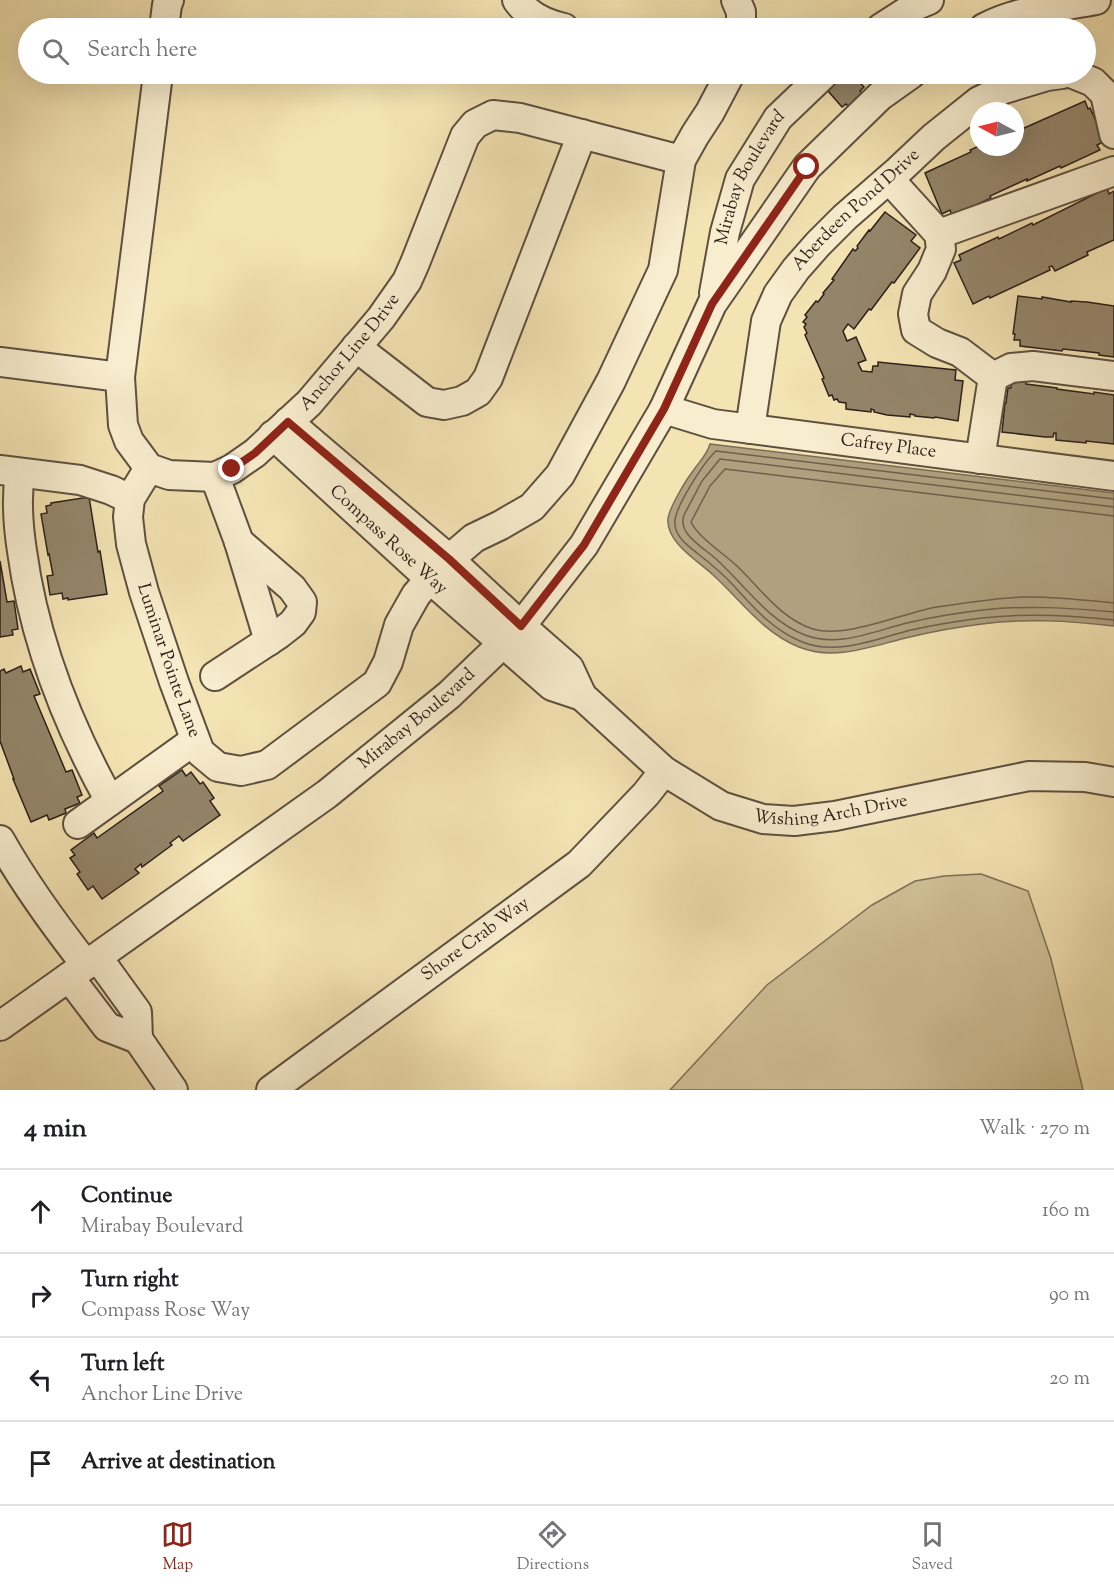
<!DOCTYPE html>
<meta charset="utf-8">
<style>
body{margin:0;font-family:"Sorts Mill Goudy",serif;background:#f6f6f6;color:#202124}
.compass{position:absolute;left:970px;top:102px;width:54px;height:54px;border-radius:50%;background:#fff;box-shadow:0 6px 24px #0002;rotate:277deg}
.stop{position:absolute;width:18px;height:18px;margin:-14px;border:4px solid #8f2418;border-radius:50%;background:#fff}
.stop.end{background:#8f2418;border-color:#fff;box-shadow:0 2px 6px #0008}
.list{margin:0;padding:0;list-style:none}
h2{display:flex;justify-content:space-between;align-items:center;height:78px;margin:0;padding:0 24px;font-size:26px}
h2 small{font-size:20px;font-weight:400;color:#757577}
.list li{display:grid;grid-template-columns:39px 1fr auto;gap:18px;align-items:center;box-sizing:border-box;height:84px;padding:0 24px;border-top:2px solid #e0e0e0}
.list b{display:block;font-size:22px;white-space:nowrap}
.list p{margin:0;font-size:20px;white-space:nowrap;color:#757577}
.list em{font-size:20px;font-style:normal;color:#757577}
.icon{flex:none;width:33px;height:33px;fill:none;stroke:currentColor;stroke-width:2;stroke-linecap:round;stroke-linejoin:round}
.map{position:relative;flex:none;width:1114px;height:1090px;overflow:hidden}
.search{position:absolute;background:#fff;box-shadow:0 6px 24px #0002;left:18px;right:18px;top:18px;height:66px;display:flex;align-items:center;gap:15px;box-sizing:border-box;padding:0 21px;border-radius:33px;color:#757577;font-size:22px}
.sheet{height:414px;background:#fff}
nav{display:flex;justify-content:space-around;align-items:center;box-sizing:border-box;height:84px;border-top:2px solid #e0e0e0;background:#fff;font-size:16px;color:#757577}
nav a{display:grid;justify-items:center;gap:3px}
nav .on{color:#8f2418}
.map>svg:first-child{display:block}
</style>
<div class="map">
<svg width="1114" height="1090" viewBox="0 0 1114 1090">
<rect width="100%" height="100%" fill="#f4e3b3"/>
<filter id="stains"><feTurbulence type="fractalNoise" baseFrequency=".00333" numOctaves="4"/><feColorMatrix values="0 0 0 0 .2 0 0 0 0 .09 0 0 0 0 .02 0 0 0 .5 -.17"/></filter>
<radialGradient id="worn" r=".72"><stop offset=".6" stop-color="#630" stop-opacity="0"/><stop offset="1" stop-color="#630" stop-opacity=".3"/></radialGradient>
<polygon fill="#d2c299" stroke="#7f705a" stroke-width="1.5" points="981,874 1028,891 1051,959 1083,1090 670,1090 767,985 872,905 915,881 944,876"/>
<path fill="#b0a07f" stroke="#7b6c57" stroke-width="1.5" d="M710,444L1114,493V626C1070,621 1026,618 982,624C958,627 934,631 910,637C874,645 836,662 799,647C763,633 740,599 712,574C698,561 666,542 668,519C669,508 686,480 693,471C699,462 707,455 710,444Z"/>
<g fill="none" stroke-linecap="round" stroke-linejoin="round">
<g stroke="#6e604c" stroke-width="1.5">
<path d="M1114,499L716,451C705,461 672,510 675,525C676,537 688,546 697,553C710,563 723,574 734,586C753,607 773,630 800,641C836,657 875,639 911,630C934,625 958,621 982,618C1026,613 1070,615 1114,620"/>
<path d="M1114,507L720,459L702,481L684,515C677,534 703,547 716,559C744,584 768,621 805,635C838,648 874,631 907,623C932,617 957,613 983,610C1027,605 1070,608 1114,612"/>
<path d="M1114,516L725,469L710,486L691,522C697,536 724,554 737,566C760,588 781,619 813,629C846,639 902,613 937,607C966,603 995,598 1023,597C1053,596 1084,600 1114,603"/>
</g>
</g>
<g fill="#94856a" stroke="#2c1f1a" stroke-width="1.5">
<polygon points="820,74 852,74 864,87 860,91 875,107 860,120 846,104 842,107 828,91 832,87"/>
<polygon points="1085,101 1088,109 1090,108 1103,137 1103,142 1097,145 1100,150 1061,168 1060,166 1027,181 1027,179 990,196 991,198 952,216 950,210 942,214 925,173 971,152 970,150 979,146 979,147 1015,147 1015,132"/>
<polygon points="1107,188 1109,194 1114,191 1114,240 1087,252 1088,255 1055,271 1052,266 1049,267 1050,270 1037,276 990,298 989,296 973,304 954,263 961,260 959,255 998,237 999,239 1032,223 1033,225"/>
<polygon points="885,212 916,235 911,241 920,248 894,283 892,282 871,310 869,309 854,329 848,324 843,331 847,341 856,337 866,360 858,363 862,371 872,372 873,366 878,366 878,362 956,370 955,380 963,381 958,421 935,417 934,418 915,416 915,415 910,414 910,417 887,415 874,412 874,410 871,409 871,412 846,409 846,403 839,402 837,399 834,400 832,395 829,396 822,379 824,378 805,335 807,333 804,327 806,324 803,322 807,317 805,315 816,301 818,302 824,294 823,293 834,280 832,279 853,249 855,251 858,248 857,246 869,230 870,231"/>
<polygon points="1018,296 1042,299 1042,297 1071,302 1071,301 1087,302 1114,306 1114,357 1099,355 1099,353 1063,349 1062,351 1020,346 1020,340 1014,340 1015,334 1013,334"/>
<polygon points="1012,380 1026,382 1026,384 1057,388 1057,389 1094,394 1094,392 1114,395 1114,444 1086,441 1086,443 1056,440 1056,433 1054,433 1053,437 1045,437 1002,432 1005,403 1006,403 1008,388 1011,388"/>
<polygon points="89,497 98,552 100,551 107,594 68,600 68,598 63,599 62,593 50,595 47,576 53,575 49,554 48,555 41,514 47,513 46,506 51,505 51,503"/>
<polygon points="0,561 7,602 14,601 18,629 12,630 13,635 0,637"/>
<polygon points="21,666 23,672 30,669 40,694 34,696 66,772 72,770 82,795 77,797 80,803 65,809 66,813 49,820 47,815 31,822 13,779 14,779 0,741 0,671 4,669 6,673"/>
<polygon points="182,770 186,776 191,772 200,784 203,782 214,798 210,801 220,815 183,841 179,836 170,843 172,845 142,867 141,864 135,869 139,873 102,899 93,886 88,890 77,874 80,872 70,858 75,855 71,850 94,833 97,838 163,791 159,786"/>
</g>
<g fill="none" stroke-linecap="round" stroke-linejoin="round">
<defs>
<g id="minor">
<path d="M517,0C528,16 546,24 564,28"/>
<polyline points="736,0 741,12 741,28"/>
<polyline points="164,28 167,5 169,0"/>
<polyline points="881,28 917,5 929,0"/>
<path d="M984,28C1018,10 1059,7 1096,0"/>
<path id="s1" d="M158,74L120,377L123,425L129,441L149,468L169,475L215,477L232,469L255,453L309,403L381,318L407,281L415,263L465,136L475,124L493,115L520,118L681,160"/>
<polyline points="1073,74 1093,82 1105,94 1114,134"/>
<polyline points="889,179 939,234 941,249 932,271 917,294 913,314 916,330 937,343 960,352 993,377 980,459"/>
<polyline points="939,234 1114,171"/>
<path id="s2" d="M714,293L725,232L740,179L778,118L824,74"/>
<polyline points="356,347 427,402 444,405 462,401 478,392 488,378 582,134"/>
<polyline points="0,362 120,377"/>
<polyline points="993,377 1011,368 1033,366 1114,376"/>
<path id="s3" d="M664,409L713,424L1114,476"/>
<path id="s4" d="M750,429L766,321L778,294L796,269L818,244L845,217L899,170L934,137L979,101L1004,89L1047,76L1062,74"/>
<path id="s5" d="M273,435L430,579L552,686L582,696L569,668L521,626L449,559L288,422"/>
<path id="s6" d="M149,468L130,499L128,517L131,544L144,592L174,682L200,752L218,767L241,771L267,765L377,683L388,662L399,625L416,595L439,568L474,538L501,525L532,507L560,475L611,381L663,270L681,160L695,135L710,112L730,74"/>
<polyline points="0,470 80,480 111,490 130,499"/>
<path d="M20,473C16,499 18,525 22,551C34,639 67,724 110,801"/>
<polyline points="215,477 239,542 269,641"/>
<polyline points="215,676 279,634 293,623 301,612 302,602 292,588 239,542"/>
<path id="s7" d="M582,696L664,771L721,806L763,819L794,821L835,816L1029,776L1085,777L1114,782"/>
<polyline points="78,824 195,740"/>
<path d="M0,840C26,886 53,923 86,965"/>
<polyline points="69,977 107,1027 138,1039 137,1012 98,958"/>
<path id="s8" d="M0,1026L327,794L449,695L521,626L584,545L664,409L712,304L807,167L880,96L911,74"/>
<polyline points="138,1039 173,1090"/>
<path id="s9" d="M271,1090L579,864L646,794L664,771"/>
</g>
</defs>
<use href="#minor" stroke="#5e5040" stroke-width="32"/>
<use href="#minor" stroke="#f8edce" stroke-width="28"/>
</g>
<g fill="none" stroke-linecap="round" stroke-linejoin="round">
<polyline stroke="#8f2418" stroke-width="8" points="232,469 255,453 288,422 449,559 521,626 584,545 664,409 712,304 807,167"/>
</g>
<g text-anchor="middle" dominant-baseline="central" stroke-width="6" stroke-linejoin="round" paint-order="stroke">
<g font-size="18" fill="#2c1f1a" stroke="#f8edce">
<text stroke="none"><textPath href="#s2" startOffset="122">Mirabay Boulevard</textPath></text>
<text stroke="none"><textPath href="#s4" startOffset="254">Aberdeen Pond Drive</textPath></text>
<text stroke="none"><textPath href="#s1" startOffset="657">Anchor Line Drive</textPath></text>
<text stroke="none"><textPath href="#s3" startOffset="228">Cafrey Place</textPath></text>
<text stroke="none"><textPath href="#s5" startOffset="156">Compass Rose Way</textPath></text>
<text stroke="none"><textPath href="#s6" startOffset="204">Luminar Pointe Lane</textPath></text>
<text stroke="none"><textPath href="#s8" startOffset="518">Mirabay Boulevard</textPath></text>
<text stroke="none"><textPath href="#s7" startOffset="290">Wishing Arch Drive</textPath></text>
<text stroke="none"><textPath href="#s9" startOffset="254">Shore Crab Way</textPath></text>
</g>
</g>
<rect width="100%" height="100%" filter="url(#stains)"/>
<rect width="100%" height="100%" fill="url(#worn)"/>
</svg>
<svg class="compass" viewBox="-18 -18 36 36"><path d="M0-13l5 13h-10z" fill="#e53935"/><path d="M0 13l5-13h-10z" fill="#757577"/></svg>
<div class="stop" style="left:807px;top:167px"></div>
<div class="stop end" style="left:232px;top:469px"></div>
<div class="search"><svg class="icon" aria-label="search" viewBox="0 0 24 24"><circle cx="10" cy="10" r="6"/><path d="M15 15l6 6"/></svg>Search here</div>
</div>
<section class="sheet">
<h2>4 min<small>Walk · 270 m</small></h2>
<ul class="list">
<li><svg class="icon" aria-label="ahead" viewBox="0 0 24 24"><path d="M12 20V5M6 11l6-6 6 6"/></svg><div><b>Continue</b><p>Mirabay Boulevard</p></div><em>160 m</em></li>
<li><svg class="icon" aria-label="right" viewBox="0 0 24 24"><path d="M7 20v-9h11M14 6l5 5-5 5"/></svg><div><b>Turn right</b><p>Compass Rose Way</p></div><em>90 m</em></li>
<li><svg class="icon" aria-label="left" viewBox="0 0 24 24"><path d="M17 20v-9H6M10 6l-5 5 5 5"/></svg><div><b>Turn left</b><p>Anchor Line Drive</p></div><em>20 m</em></li>
<li><svg class="icon" aria-label="arrive" viewBox="0 0 24 24"><path d="M6 21V4h12l-3 4 3 4H6"/></svg><div><b>Arrive at destination</b></div></li>
</ul>
</section>
<nav>
<a class="on"><svg class="icon" aria-label="map" viewBox="0 0 24 24"><path d="M3 6l6-2 6 2 6-2v14l-6 2-6-2-6 2zM9 4v14M15 6v14"/></svg>Map</a>
<a><svg class="icon" aria-label="directions" viewBox="0 0 24 24"><path d="M12 3l9 9-9 9-9-9zM9 14v-3h6M13 9l2 2-2 2"/></svg>Directions</a>
<a><svg class="icon" aria-label="saved" viewBox="0 0 24 24"><path d="M7 4h10v16l-5-4-5 4z"/></svg>Saved</a>
</nav>
